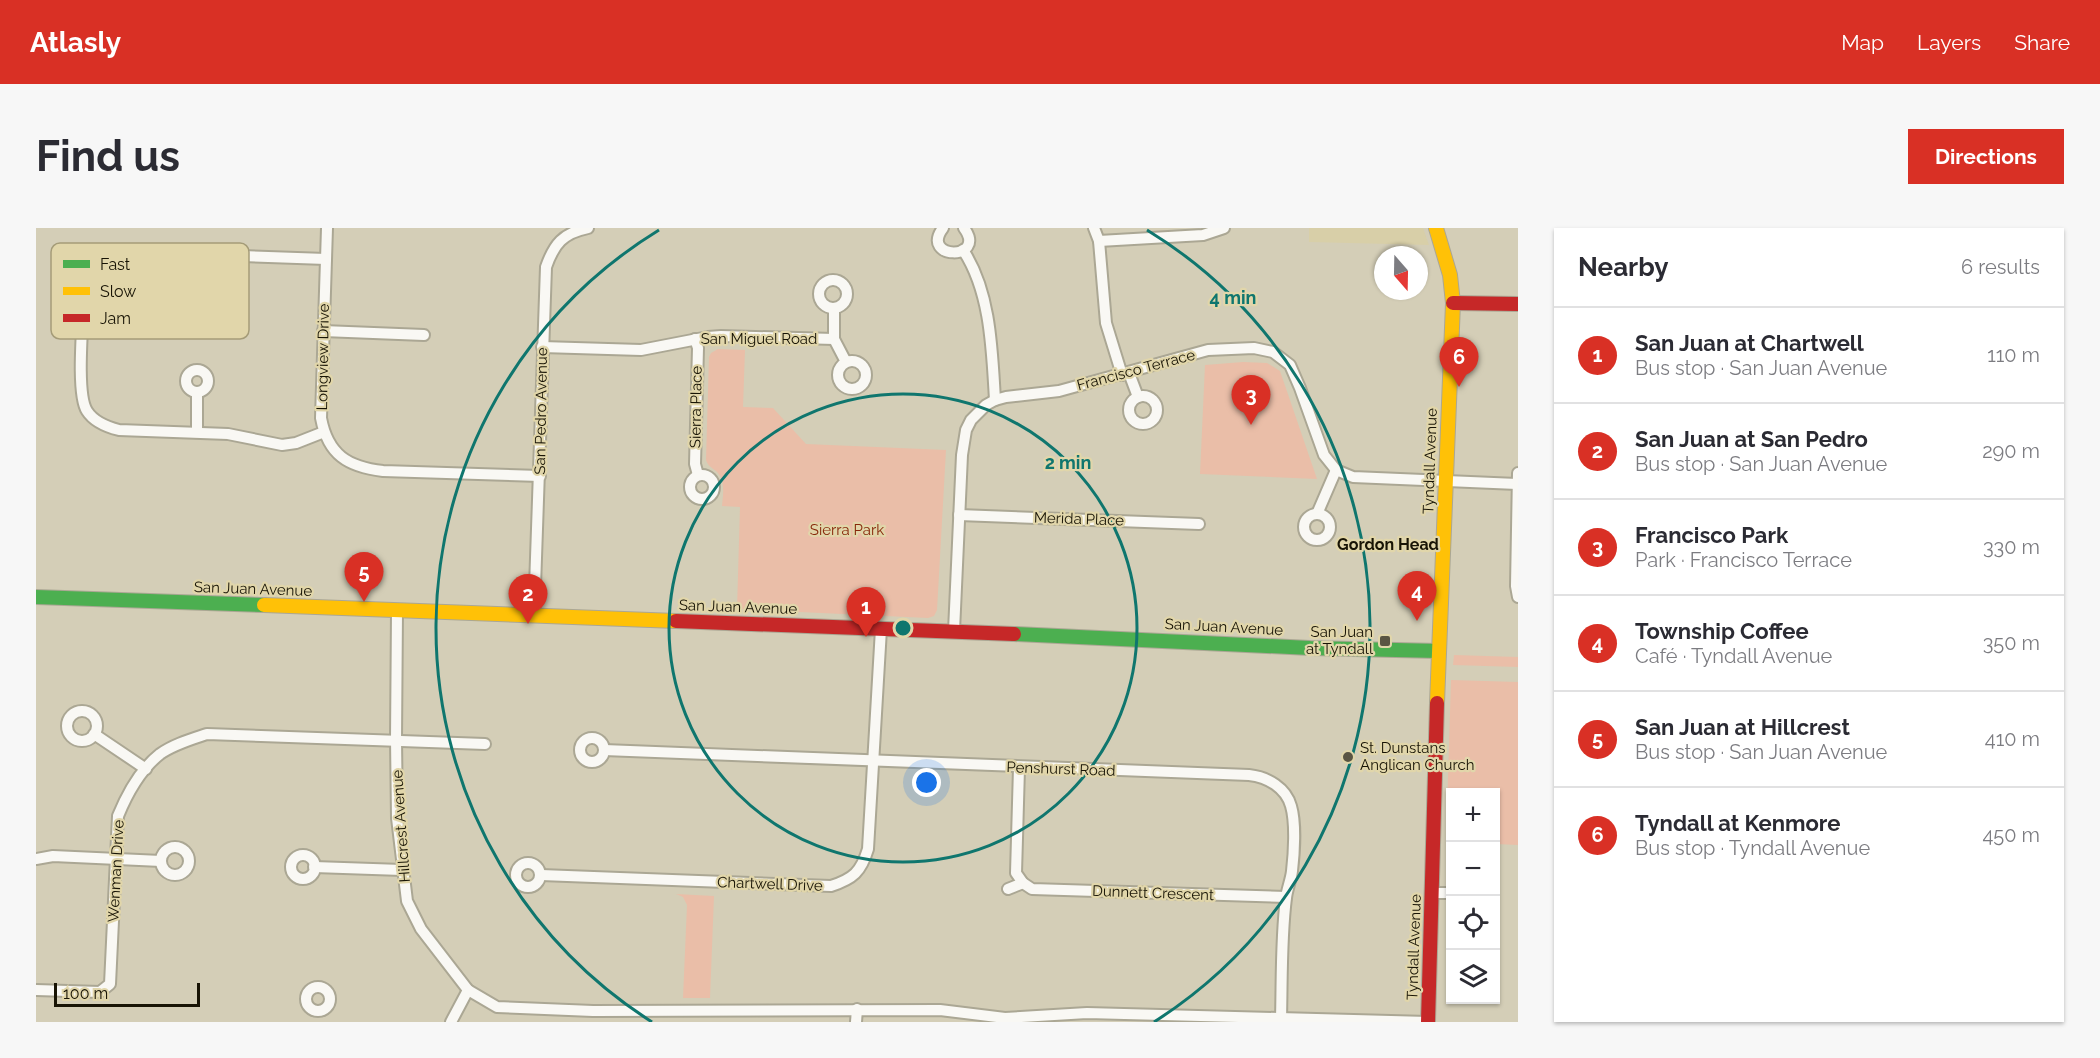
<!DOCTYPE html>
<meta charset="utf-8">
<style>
body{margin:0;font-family:Raleway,sans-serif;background:#f7f7f7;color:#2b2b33}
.controls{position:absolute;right:18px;bottom:18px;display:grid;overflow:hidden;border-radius:0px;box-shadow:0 2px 4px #0004}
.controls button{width:54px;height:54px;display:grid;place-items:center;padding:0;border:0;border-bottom:2px solid #e1e1e2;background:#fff;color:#2b2b33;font:30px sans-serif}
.compass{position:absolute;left:1338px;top:18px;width:54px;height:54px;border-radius:50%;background:#fff;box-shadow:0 2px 4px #0004;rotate:160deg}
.scale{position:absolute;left:18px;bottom:15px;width:146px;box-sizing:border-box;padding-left:6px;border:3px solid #181405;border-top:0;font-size:16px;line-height:21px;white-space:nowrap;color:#181405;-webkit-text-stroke:4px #e1d6aa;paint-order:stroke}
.you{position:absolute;left:891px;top:555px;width:21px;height:21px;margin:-15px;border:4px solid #fff;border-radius:50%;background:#1a73e8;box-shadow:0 0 0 9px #1a73e833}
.badge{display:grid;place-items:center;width:39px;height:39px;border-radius:50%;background:#d93025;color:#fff;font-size:20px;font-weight:700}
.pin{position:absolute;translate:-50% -50px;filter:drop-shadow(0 2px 3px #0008)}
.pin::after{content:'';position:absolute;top:32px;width:21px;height:18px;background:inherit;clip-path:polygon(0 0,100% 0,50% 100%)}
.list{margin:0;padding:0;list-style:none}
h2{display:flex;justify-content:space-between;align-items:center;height:78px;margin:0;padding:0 24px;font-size:26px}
h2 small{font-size:20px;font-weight:400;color:#7c7c81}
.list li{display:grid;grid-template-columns:39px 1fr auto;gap:18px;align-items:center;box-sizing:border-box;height:96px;padding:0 24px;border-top:2px solid #e1e1e2}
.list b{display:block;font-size:22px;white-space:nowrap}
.list p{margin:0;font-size:20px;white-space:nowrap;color:#7c7c81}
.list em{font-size:20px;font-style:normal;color:#7c7c81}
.icon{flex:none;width:33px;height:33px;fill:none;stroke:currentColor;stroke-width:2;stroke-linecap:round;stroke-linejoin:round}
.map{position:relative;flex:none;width:1482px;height:794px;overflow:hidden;border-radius:0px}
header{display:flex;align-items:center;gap:36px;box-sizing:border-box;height:84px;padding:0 30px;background:#d93025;color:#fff}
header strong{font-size:28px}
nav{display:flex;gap:33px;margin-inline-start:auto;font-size:21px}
.intro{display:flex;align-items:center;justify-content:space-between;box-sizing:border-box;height:144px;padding:0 36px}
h1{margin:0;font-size:42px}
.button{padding:15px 27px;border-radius:0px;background:#d93025;color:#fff;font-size:21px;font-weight:700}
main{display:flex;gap:36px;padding:0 36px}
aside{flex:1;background:#fff;border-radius:0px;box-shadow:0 2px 4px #0004}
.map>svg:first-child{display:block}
</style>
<header>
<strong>Atlasly</strong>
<nav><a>Map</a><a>Layers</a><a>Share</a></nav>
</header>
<div class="intro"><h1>Find us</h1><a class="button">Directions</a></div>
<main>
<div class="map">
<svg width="1482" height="794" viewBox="0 0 1482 794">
<rect width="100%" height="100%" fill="#d4ceb7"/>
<polygon fill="#d8cfa8" points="1273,0 1387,0 1393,17 1273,14"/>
<g fill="#eabea8">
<path d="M682,121L709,122L707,179L737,180L770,216L910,222L901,382L898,388L892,390L701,381L704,279L686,278C687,267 690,252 680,243C675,239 672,238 670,232L673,129L675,125Z"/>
<polygon points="1207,134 1231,135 1244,143 1281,251 1164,246 1169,137"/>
<polygon points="1418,427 1482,429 1482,439 1417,437"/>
<polygon points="1415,452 1482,454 1482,617 1460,616 1460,564 1414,564 1414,615 1410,615"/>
<polygon points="640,666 678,668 674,770 647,770 651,677 647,669"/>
</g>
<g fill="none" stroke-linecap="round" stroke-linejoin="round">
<defs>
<g id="street">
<path d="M291,0L285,190C292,227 312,239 347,243L504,248"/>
<path d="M907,0C883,32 952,33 928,0"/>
<polyline points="1058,0 1063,13 1070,95 1086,147"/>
<polyline points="1063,13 1167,7 1188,0"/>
<path d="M927,22C955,64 956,123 959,172"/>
<circle cx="797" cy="66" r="14"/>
<polyline points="798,80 798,111 810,134"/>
<polyline points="287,103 388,107"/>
<polyline points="659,111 662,120 659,236 662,247"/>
<polyline points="506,119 605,122 672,109 685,108 798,111"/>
<circle cx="816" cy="147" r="14"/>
<circle cx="161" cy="153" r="11"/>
<polyline points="1093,145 1102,169"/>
<circle cx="1107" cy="182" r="14"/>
<polyline points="161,204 161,164"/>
<path d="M288,204L260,215L246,217L192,206L83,202C71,199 58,194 51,183C39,165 48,84 48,59C56,36 69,26 93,24L290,31"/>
<polyline points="1482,245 1480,358 1482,369"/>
<circle cx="666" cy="259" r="12"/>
<polyline points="1281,286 1300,242"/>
<circle cx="1281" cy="299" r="13"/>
<polyline points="923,287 1163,296"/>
<polyline points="361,384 360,511 361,590 371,673 385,701 432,762 461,779 557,783 904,782 969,790 1051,785 1392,794"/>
<path d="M498,388L510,39C518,16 527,5 552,0"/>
<polyline points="918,403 926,227 930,202 935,192 950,177 959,172 970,169 1023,163 1172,122 1218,120 1237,124 1254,137 1264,160 1288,227 1300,242 1317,249 1481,256"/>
<circle cx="46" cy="498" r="15"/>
<polyline points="58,506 110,541"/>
<circle cx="556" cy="522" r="12"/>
<path d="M568,522L1213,547C1232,549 1250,560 1255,578C1260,595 1258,626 1256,643C1255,652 1251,661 1250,670C1245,709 1246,751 1245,791"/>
<polyline points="983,540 980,645 987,655 996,661 1250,669"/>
<circle cx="139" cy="633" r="14"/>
<circle cx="267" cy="639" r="12"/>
<polyline points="0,631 17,628 125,633"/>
<circle cx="492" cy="647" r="12"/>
<polyline points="278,639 366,642"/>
<path d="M505,647L795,658C817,651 825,644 832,621L845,401"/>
<polyline points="972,661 987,655"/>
<polyline points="1396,665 1414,665"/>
<circle cx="282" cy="771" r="12"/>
<path d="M0,762L64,764L74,756L82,588C91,566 105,541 124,526C138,516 156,511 171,506L449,516"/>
<polyline points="415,794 432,762"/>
<polyline points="820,794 821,781"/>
</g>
<g id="fast">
<polyline points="0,369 228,377"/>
<polyline points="978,406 1274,420 1403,423"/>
</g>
<g id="slow">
<polyline points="1400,0 1414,47 1417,75 1401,475"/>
<polyline points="228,377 640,393"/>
</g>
<g id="jam">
<polyline points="1417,75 1482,76"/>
<polyline points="640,393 978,406"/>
<polyline points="1392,794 1401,475"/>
</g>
</defs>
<use href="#street" stroke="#aba794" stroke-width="14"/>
<use href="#fast" stroke="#aba794" stroke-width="16"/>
<use href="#slow" stroke="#aba794" stroke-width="16"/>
<use href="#jam" stroke="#aba794" stroke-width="16"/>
<use href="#street" stroke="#f9f8f4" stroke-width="10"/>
<use href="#fast" stroke="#4caf50" stroke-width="14"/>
<use href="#slow" stroke="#ffc107" stroke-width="14"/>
<use href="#jam" stroke="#c62828" stroke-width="14"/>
</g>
<g fill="none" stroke="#0f766e" stroke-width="3">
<circle cx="867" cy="400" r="234"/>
<path d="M616 794A467 467 0 0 1 623 2M1111 2A467 467 0 0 1 1118 794"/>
</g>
<g fill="#5a5543" stroke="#e1d6aa" stroke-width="2">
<rect x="1343" y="407" width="12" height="12" rx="3"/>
<circle cx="1312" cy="529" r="6"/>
</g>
<g text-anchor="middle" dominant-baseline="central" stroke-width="4.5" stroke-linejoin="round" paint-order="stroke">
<g font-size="15" fill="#181405" stroke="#e1d6aa">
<text x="723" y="111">San Miguel Road</text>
<text transform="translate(287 129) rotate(-89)">Longview Drive</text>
<text transform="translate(1100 142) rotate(-15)">Francisco Terrace</text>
<text transform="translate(660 179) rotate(-89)">Sierra Place</text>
<text transform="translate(505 183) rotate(-89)">San Pedro Avenue</text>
<text transform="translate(1394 233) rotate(-88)">Tyndall Avenue</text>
<text transform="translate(1043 291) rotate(2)">Merida Place</text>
<text transform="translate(217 361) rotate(2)">San Juan Avenue</text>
<text transform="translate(702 379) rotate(2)">San Juan Avenue</text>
<text transform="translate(1188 399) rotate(3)">San Juan Avenue</text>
<text transform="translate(1025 541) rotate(2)">Penshurst Road</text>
<text transform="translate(365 598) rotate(-94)">Hillcrest Avenue</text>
<text transform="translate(80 643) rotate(-87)">Wenman Drive</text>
<text transform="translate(734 656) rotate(2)">Chartwell Drive</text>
<text transform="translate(1117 665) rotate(2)">Dunnett Crescent</text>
<text transform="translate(1378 719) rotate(-88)">Tyndall Avenue</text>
</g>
<g font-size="15" fill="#87280a" stroke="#e1d6aa">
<text x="811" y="302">Sierra Park</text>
</g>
<g font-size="15" fill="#181405" stroke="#e1d6aa" text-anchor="end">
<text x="1337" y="404">San Juan<tspan x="1337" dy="17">at Tyndall</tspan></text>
<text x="1324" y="520" text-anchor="start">St. Dunstans<tspan x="1324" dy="17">Anglican Church</tspan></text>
</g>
<g font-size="16" font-weight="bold" fill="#181405" stroke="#e1d6aa">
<text x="1352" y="316">Gordon Head</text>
</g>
</g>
<rect x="15" y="15" width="198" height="96" rx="9" fill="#e1d6aa" stroke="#a59c78" stroke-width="1.5"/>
<rect x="27" y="32" width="27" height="8" fill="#4caf50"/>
<rect x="27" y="59" width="27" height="8" fill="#ffc107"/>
<rect x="27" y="86" width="27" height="8" fill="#c62828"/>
<g font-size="16" fill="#181405">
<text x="64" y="42">Fast</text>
<text x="64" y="69">Slow</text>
<text x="64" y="96">Jam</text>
</g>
<circle cx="867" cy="400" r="9" fill="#0f766e" stroke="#e1d6aa" stroke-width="3"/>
<g font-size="18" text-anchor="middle" font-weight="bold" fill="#0f766e" stroke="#e1d6aa" stroke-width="4.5" stroke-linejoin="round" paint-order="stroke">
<text x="1197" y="76">4 min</text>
<text x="1032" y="241">2 min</text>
</g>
</svg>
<div class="controls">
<button>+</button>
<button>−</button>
<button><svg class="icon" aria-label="locate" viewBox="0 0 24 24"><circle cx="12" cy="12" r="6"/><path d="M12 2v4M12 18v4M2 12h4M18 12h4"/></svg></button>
<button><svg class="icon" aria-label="layers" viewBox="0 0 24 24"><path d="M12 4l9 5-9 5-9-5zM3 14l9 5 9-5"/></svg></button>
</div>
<svg class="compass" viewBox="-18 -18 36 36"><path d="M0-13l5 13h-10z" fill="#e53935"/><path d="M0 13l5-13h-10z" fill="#7c7c81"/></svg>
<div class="scale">100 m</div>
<div class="you"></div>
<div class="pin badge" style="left:830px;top:409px">1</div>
<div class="pin badge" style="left:492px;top:396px">2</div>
<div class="pin badge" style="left:1215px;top:197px">3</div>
<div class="pin badge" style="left:1381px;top:393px">4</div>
<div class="pin badge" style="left:328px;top:374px">5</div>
<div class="pin badge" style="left:1423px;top:159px">6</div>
</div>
<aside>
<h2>Nearby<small>6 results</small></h2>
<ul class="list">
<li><span class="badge">1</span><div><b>San Juan at Chartwell</b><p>Bus stop · San Juan Avenue</p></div><em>110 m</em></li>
<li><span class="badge">2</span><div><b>San Juan at San Pedro</b><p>Bus stop · San Juan Avenue</p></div><em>290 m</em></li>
<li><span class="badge">3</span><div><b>Francisco Park</b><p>Park · Francisco Terrace</p></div><em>330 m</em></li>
<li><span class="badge">4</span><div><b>Township Coffee</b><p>Café · Tyndall Avenue</p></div><em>350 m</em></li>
<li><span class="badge">5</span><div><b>San Juan at Hillcrest</b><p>Bus stop · San Juan Avenue</p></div><em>410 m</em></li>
<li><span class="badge">6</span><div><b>Tyndall at Kenmore</b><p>Bus stop · Tyndall Avenue</p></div><em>450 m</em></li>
</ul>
</aside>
</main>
